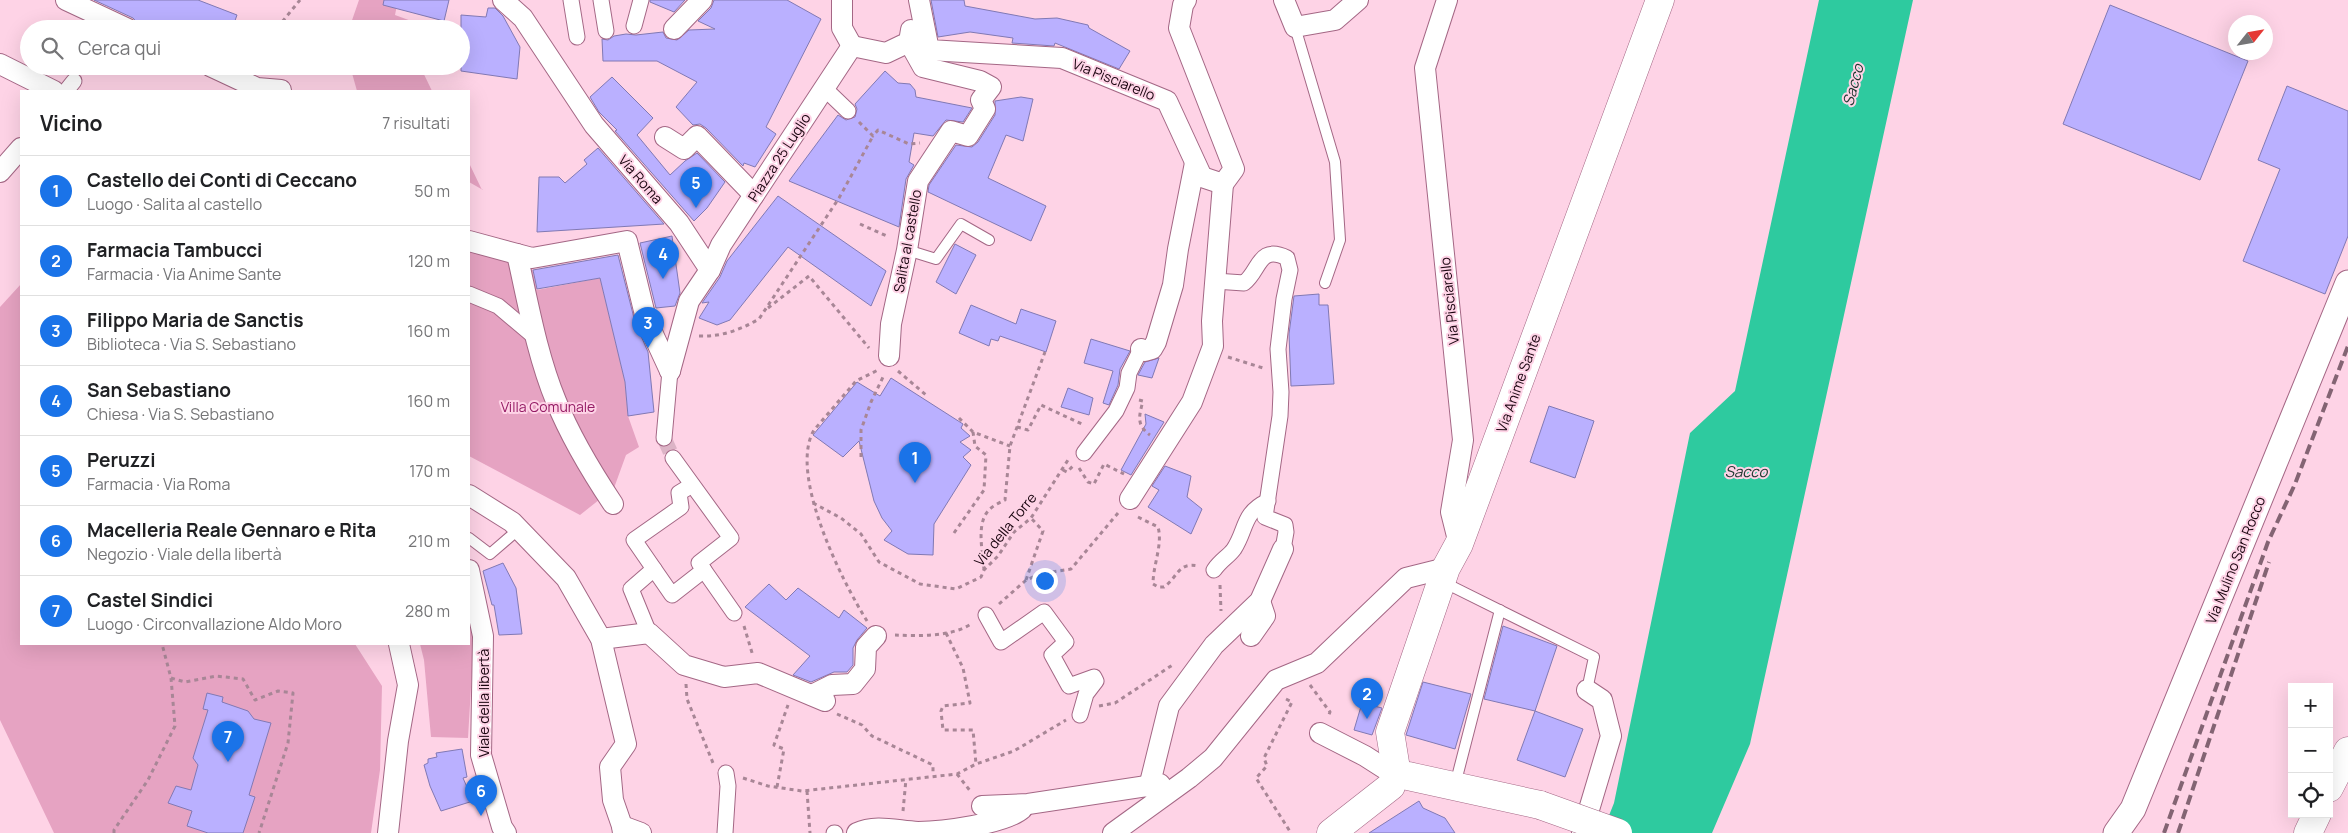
<!DOCTYPE html>
<html lang="it">
<meta charset="utf-8">
<style>
body{margin:0;font-family:Manrope,sans-serif;background:#f2f2f2;color:#202124}
.controls{position:absolute;right:15px;bottom:15px;display:grid;overflow:hidden;border-radius:0px;box-shadow:0 5px 20px #0002}
.controls button{width:45px;height:45px;display:grid;place-items:center;padding:0;border:0;border-bottom:1px solid #e0e0e0;background:#fff;color:#202124;font:25px sans-serif}
.compass{position:absolute;left:2228px;top:15px;width:45px;height:45px;border-radius:50%;background:#fff;box-shadow:0 5px 20px #0002;rotate:59deg}
.you{position:absolute;left:1044px;top:580px;width:18px;height:18px;margin:-12px;border:4px solid #fff;border-radius:50%;background:#1a73e8;box-shadow:0 0 0 8px #1a73e833}
.badge{display:grid;place-items:center;width:32px;height:32px;border-radius:50%;background:#1a73e8;color:#fff;font-size:16px;font-weight:700}
.pin{position:absolute;translate:-50% -41px;filter:drop-shadow(0 1px 2px #0008)}
.pin::after{content:'';position:absolute;top:26px;width:18px;height:15px;background:inherit;clip-path:polygon(0 0,100% 0,50% 100%)}
.list{margin:0;padding:0;list-style:none}
h2{display:flex;justify-content:space-between;align-items:center;height:65px;margin:0;padding:0 20px;font-size:21px}
h2 small{font-size:16px;font-weight:400;color:#757577}
.list li{display:grid;grid-template-columns:32px 1fr auto;gap:15px;align-items:center;box-sizing:border-box;height:70px;padding:0 20px;border-top:1px solid #e0e0e0}
.list b{display:block;font-size:19px;white-space:nowrap}
.list p{margin:0;font-size:16px;white-space:nowrap;color:#757577}
.list em{font-size:16px;font-style:normal;color:#757577}
.icon{flex:none;width:28px;height:28px;fill:none;stroke:currentColor;stroke-width:2;stroke-linecap:round;stroke-linejoin:round}
.map{position:relative;flex:none;width:2348px;height:833px;overflow:hidden}
.search{position:absolute;background:#fff;box-shadow:0 5px 20px #0002;left:20px;top:20px;width:450px;height:55px;display:flex;align-items:center;gap:12px;box-sizing:border-box;padding:0 18px;border-radius:28px;color:#757577;font-size:19px}
.panel{position:absolute;background:#fff;box-shadow:0 5px 20px #0002;left:20px;top:90px;width:450px;height:555px;border-radius:0px}
.map>svg:first-child{display:block}
</style>
<div class="map">
<svg width="2348" height="833" viewBox="0 0 2348 833">
<rect width="100%" height="100%" fill="#fed3e6"/>
<g fill="#e6a3c2">
<polygon points="359,0 398,0 395,15 433,29 349,29"/>
<polygon points="350,66 420,66 432,91 357,91"/>
<polygon points="469,163 482,190 483,190 469,182"/>
<polygon points="469,251 532,267 537,290 600,278 625,382 628,416 639,447 626,455 614,488 580,515 469,456"/>
<polygon points="21,284 21,644 355,644 382,686 380,770 371,833 54,833 0,720 0,307"/>
<polygon points="469,611 474,637 468,738 431,737 424,660 420,644 469,644"/>
</g>
<polygon fill="#2eca9f" points="1819,0 1913,0 1750,744 1712,833 1602,833 1614,803 1690,433 1735,391"/>
<g fill="#bab0ff" stroke="#8179b4">
<polygon points="94,0 198,0 237,15 232,29 143,29 133,18"/>
<polygon points="384,0 449,0 444,21 383,5"/>
<polygon points="650,0 685,0 674,12 650,2"/>
<polygon points="714,0 787,0 821,19 766,127 776,134 755,167 744,163 743,166 706,128 700,124 693,125 676,107 697,82 657,61 603,61 602,39 608,40 614,36 626,34 636,35 663,32 666,38 677,40 689,30 715,29 698,21 711,8"/>
<polygon points="931,0 964,0 965,6 1035,19 1057,18 1088,25 1089,28 1130,51 1119,69 1055,43 1054,46 1012,43 1013,38 970,32 938,37"/>
<polygon points="2110,5 2248,61 2200,180 2063,124"/>
<polygon points="488,8 495,8 503,16 520,47 517,79 461,71 461,15 486,17"/>
<polygon points="885,71 898,83 910,84 915,90 916,97 972,108 963,122 946,120 933,136 914,133 909,162 914,165 906,179 899,227 789,181 838,115 846,120 855,117 857,109 855,104"/>
<polygon points="612,77 653,118 637,135 670,175 685,161 697,153 725,182 707,208 694,221 615,131 617,130 599,112 590,97"/>
<polygon points="2287,86 2348,111 2348,236 2325,294 2243,261 2280,169 2258,160"/>
<polygon points="1021,97 1033,99 1023,141 1006,135 988,178 1046,206 1031,241 928,192 929,185 956,145 972,147 978,142 995,115 995,101"/>
<polygon points="598,148 664,224 537,232 539,177 559,177 565,183 587,164 584,160"/>
<polygon points="778,196 886,271 871,306 788,247 730,320 717,325 699,318 709,302 702,303 720,277 727,261"/>
<polygon points="672,236 680,293 675,306 656,308 640,243"/>
<polygon points="955,244 976,255 956,294 936,282"/>
<polygon points="618,255 635,322 648,352 654,412 628,416 625,382 600,278 537,289 533,270"/>
<polygon points="1319,294 1319,305 1328,305 1334,384 1291,386 1289,334 1294,296"/>
<polygon points="971,305 1016,324 1021,309 1056,321 1046,352 1000,336 998,341 991,339 989,346 959,333"/>
<polygon points="1091,339 1130,351 1120,369 1118,385 1109,405 1103,403 1113,371 1084,363"/>
<polygon points="1159,358 1152,378 1138,375 1145,362"/>
<polygon points="891,378 963,424 961,428 970,436 960,442 971,450 963,457 971,465 934,524 933,555 908,554 884,540 892,531 882,518 874,501 859,441 843,457 813,435 857,382 880,396"/>
<polygon points="1068,388 1093,398 1089,415 1061,407"/>
<polygon points="1549,406 1594,421 1575,478 1530,462"/>
<polygon points="1145,414 1164,422 1131,475 1121,470 1146,424"/>
<polygon points="1165,466 1191,476 1187,497 1202,509 1191,534 1148,507 1159,490 1152,486"/>
<polygon points="503,563 516,588 522,634 499,635 494,605 492,605 483,571"/>
<polygon points="769,584 786,600 798,588 839,618 844,610 867,628 857,640 853,648 853,665 847,672 834,672 811,682 793,675 810,656 745,607"/>
<polygon points="1503,626 1557,646 1535,711 1484,699"/>
<polygon points="1423,682 1471,694 1455,749 1406,735"/>
<polygon points="207,693 223,697 222,702 248,711 254,719 271,723 249,795 255,797 243,833 208,833 187,826 192,811 168,803 176,786 191,790 198,765 193,758 208,710 203,709"/>
<polygon points="1362,703 1382,708 1372,735 1354,730"/>
<polygon points="1535,711 1583,729 1565,777 1517,760"/>
<polygon points="462,749 467,777 463,778 473,801 441,811 430,786 424,765 428,763 428,759 437,757 436,753"/>
<polygon points="1419,801 1423,808 1445,818 1455,833 1369,833"/>
</g>
<g fill="none" stroke-linecap="round" stroke-linejoin="round">
<polyline stroke="#dcb4c6" stroke-width="15" stroke-dasharray="15 8" stroke-linecap="butt" points="664,438 673,458"/>
<defs>
<g id="service">
<polyline points="1295,27 1335,162 1340,240 1325,283"/>
<polyline points="907,250 936,259 961,224 989,240"/>
<polyline points="469,538 490,554 519,529"/>
<polyline points="1443,582 1594,657 1587,690"/>
<polyline points="1455,785 1500,610"/>
</g>
<g id="pedestrian">
<polyline points="571,0 577,37"/>
<polyline points="601,0 606,31"/>
<polyline points="634,26 641,0"/>
<polyline points="824,88 848,111"/>
<polyline points="66,91 74,81"/>
<path d="M1215,281L1244,283C1260,271 1258,244 1287,258L1290,270L1284,299L1278,349L1281,392L1280,416L1265,517L1285,525L1286,532L1283,549"/>
<polyline points="469,294 498,306 536,338"/>
<polyline points="664,438 670,371"/>
<polyline points="1084,453 1116,411 1127,388 1129,373 1141,349"/>
<polyline points="673,458 731,538 699,563 734,613"/>
<polyline points="654,569 672,595 704,570"/>
<path d="M1214,570C1221,560 1228,557 1234,549C1247,529 1242,513 1268,501"/>
<polyline points="986,615 1001,642 1044,612 1066,642 1052,655 1069,686 1094,677 1096,681 1086,694 1080,715"/>
<polyline points="649,633 631,589 654,569 634,540 681,507 679,493 692,485"/>
<polyline points="725,833 728,786 726,773"/>
<polyline points="834,833 835,833"/>
</g>
<g id="minor">
<polyline points="66,0 128,29"/>
<polyline points="503,0 523,18 594,125 679,223 710,270"/>
<polyline points="842,0 842,28 852,46"/>
<polyline points="919,0 929,50 1062,58 1167,101 1202,177 1223,184 1234,169 1179,28 1183,5 1186,0"/>
<polyline points="1284,0 1295,27 1335,20 1358,0"/>
<polyline points="1447,0 1425,68 1463,440 1451,512 1459,544"/>
<polyline points="674,29 702,0"/>
<polyline points="852,46 886,53 909,42 911,30"/>
<polyline points="0,64 54,91"/>
<polyline points="210,66 257,88 281,90"/>
<polyline points="665,137 684,149 697,136 754,195"/>
<polyline points="0,172 21,148"/>
<polyline points="469,241 532,258 627,241 646,319 670,371"/>
<path d="M517,254C528,303 537,355 556,401C571,438 591,471 613,504"/>
<polyline points="1141,349 1145,351 1152,349 1156,342 1173,285 1178,249 1195,163"/>
<polyline points="889,356 891,324 907,250 918,181 951,131 968,136 985,109 981,100 991,87 980,81 923,67 909,42"/>
<polyline points="670,371 689,301 710,270 721,245 852,46"/>
<polyline points="469,495 512,522 566,578 601,639 626,744 610,767 613,800 622,826 623,833"/>
<polyline points="1130,499 1192,402 1213,346 1212,321 1223,184"/>
<polyline points="469,570 483,636 481,755 502,827 506,833"/>
<polyline points="1251,636 1265,616 1260,601"/>
<polyline points="601,639 649,633 684,665 724,677 758,673 825,701"/>
<polyline points="812,695 832,685 853,684 865,669 866,647 876,636"/>
<polyline points="1320,733 1365,756 1390,772"/>
<polyline points="1149,787 1169,706 1214,645 1260,601 1283,549"/>
<polyline points="982,806 1028,804 1160,784"/>
<polyline points="622,826 641,833"/>
<polyline points="388,833 398,741 408,685 399,644"/>
<path d="M857,833C876,824 897,831 918,832C941,832 1005,824 1022,809"/>
<polyline points="1113,833 1189,778 1213,758 1276,680 1317,663 1406,578 1446,568"/>
<polyline points="1582,833 1611,736 1602,700 1587,690"/>
</g>
<polyline id="tertiary" points="2116,833 2133,809 2348,283"/>
<g id="secondary">
<polyline points="1396,769 1390,732 1446,568 1459,544 1660,0"/>
<polyline points="1408,776 1540,805"/>
<polyline points="2329,788 2348,751"/>
<polyline points="1331,833 1391,786"/>
<polyline points="2308,833 2317,814"/>
</g>
</defs>
<use href="#service" stroke="#a46785" stroke-width="12"/>
<use href="#pedestrian" stroke="#a46785" stroke-width="17"/>
<use href="#minor" stroke="#a46785" stroke-width="22"/>
<use href="#tertiary" stroke="#a46785" stroke-width="27"/>
<use href="#secondary" stroke="#a46785" stroke-width="29"/>
<g stroke="#a88696" stroke-width="3" stroke-dasharray="4 4" stroke-linecap="butt">
<polyline points="280,29 282,22 300,0"/>
<polyline points="859,122 873,136 878,130 909,144 920,143"/>
<polyline points="860,224 889,237"/>
<polyline points="768,308 809,276 869,348"/>
<path d="M699,336C721,337 740,330 759,319L839,198L873,136"/>
<polyline points="1228,357 1263,368"/>
<polyline points="898,371 926,395"/>
<path d="M1139,400L1143,401C1139,416 1136,425 1150,435"/>
<polyline points="959,418 973,432 1010,446"/>
<polyline points="1017,427 1028,430 1041,405 1084,425"/>
<polyline points="861,457 861,430 871,402 884,375"/>
<polyline points="1079,468 1088,482 1094,484 1104,464 1124,474"/>
<polyline points="1063,470 1067,472 1074,465"/>
<polyline points="813,503 841,518 861,534 879,562 920,584 956,589 981,577 984,570 998,556 1014,532 1031,518 1068,460"/>
<path d="M1138,517L1158,527C1163,544 1153,565 1153,584L1158,587H1164C1178,577 1178,562 1198,566"/>
<polyline points="954,533 984,490 986,455 975,446 973,432"/>
<path d="M984,570C983,553 976,525 988,511C992,506 999,503 1005,500L1010,446L1045,352"/>
<polyline points="1026,580 1043,531 1031,518"/>
<polyline points="1220,585 1221,611"/>
<polyline points="999,604 1025,581 1039,574 1071,569 1118,513"/>
<path d="M867,621C842,581 788,474 814,430L856,381L878,370"/>
<polyline points="744,626 753,656"/>
<polyline points="946,633 963,668 970,703 943,706 941,711 943,730 973,730 976,764"/>
<path d="M895,635C919,636 951,637 971,624"/>
<polyline points="171,678 185,682 216,676 243,679 255,700 278,691 293,693 288,743 259,833"/>
<polyline points="686,684 687,699 713,763"/>
<polyline points="1310,685 1330,712 1328,717"/>
<polyline points="1286,699 1292,702 1264,758 1267,766 1256,778 1291,833"/>
<polyline points="1099,706 1115,703 1174,664"/>
<polyline points="837,714 862,725 872,736 933,765 933,775"/>
<polyline points="957,774 971,792"/>
<polyline points="743,778 768,786 802,791 957,774 976,764 1014,751 1066,720"/>
<polyline points="777,787 784,749 774,745 788,705"/>
<polyline points="807,791 810,833"/>
<polyline points="903,811 906,779"/>
<polyline points="114,833 114,830 148,780 175,726 171,678 162,644"/>
</g>
<use href="#service" stroke="#fff" stroke-width="10"/>
<use href="#pedestrian" stroke="#fff" stroke-width="15"/>
<use href="#minor" stroke="#fff" stroke-width="20"/>
<use href="#tertiary" stroke="#fff" stroke-width="25"/>
<use href="#secondary" stroke="#fff" stroke-width="28"/>
<g stroke="#836473" stroke-width="4" stroke-dasharray="10 5" stroke-linecap="butt">
<polyline points="2164,833 2268,542 2295,484 2348,346"/>
<polyline points="2178,833 2269,562"/>
</g>
<defs>
<polyline id="secondary-bridge" points="1540,805 1618,833"/>
</defs>
<use href="#secondary-bridge" stroke="#a46785" stroke-width="29" stroke-linecap="butt"/>
<use href="#secondary-bridge" stroke="#fff" stroke-width="28"/>
</g>
<g text-anchor="middle" dominant-baseline="central" stroke-width="4" stroke-linejoin="round" paint-order="stroke">
<g font-size="14" fill="#19040f" stroke="#fed3e6">
<text transform="translate(1114 79) rotate(22)">Via Pisciarello</text>
<text transform="translate(779 157) rotate(-57)">Piazza 25 Luglio</text>
<text transform="translate(641 179) rotate(49)">Via Roma</text>
<text transform="translate(907 241) rotate(-80)">Salita al castello</text>
<text transform="translate(1449 301) rotate(-96)">Via Pisciarello</text>
<text transform="translate(1518 383) rotate(-70)">Via Anime Sante</text>
<text transform="translate(1005 529) rotate(-51)">Via della Torre</text>
<text transform="translate(2235 560) rotate(-68)">Via Mulino San Rocco</text>
<text transform="translate(483 703) rotate(-90)">Viale della libertà</text>
</g>
<g font-size="14" fill="#941b64" stroke="#fed3e6">
<text x="548" y="406">Villa Comunale</text>
</g>
<g font-size="15" font-style="italic" fill="#223a32" stroke="#fed3e6">
<text transform="translate(1853 85) rotate(-75)">Sacco</text>
<text x="1746" y="471">Sacco</text>
</g>
</g>
</svg>
<div class="controls">
<button>+</button>
<button>−</button>
<button><svg class="icon" aria-label="locate" viewBox="0 0 24 24"><circle cx="12" cy="12" r="6"/><path d="M12 2v4M12 18v4M2 12h4M18 12h4"/></svg></button>
</div>
<svg class="compass" viewBox="-18 -18 36 36"><path d="M0-13l5 13h-10z" fill="#e53935"/><path d="M0 13l5-13h-10z" fill="#757577"/></svg>
<div class="you"></div>
<div class="pin badge" style="left:915px;top:483px">1</div>
<div class="pin badge" style="left:1367px;top:719px">2</div>
<div class="pin badge" style="left:648px;top:348px">3</div>
<div class="pin badge" style="left:663px;top:279px">4</div>
<div class="pin badge" style="left:696px;top:208px">5</div>
<div class="pin badge" style="left:481px;top:816px">6</div>
<div class="pin badge" style="left:228px;top:762px">7</div>
<div class="search"><svg class="icon" aria-label="search" viewBox="0 0 24 24"><circle cx="10" cy="10" r="6"/><path d="M15 15l6 6"/></svg>Cerca qui</div>
<section class="panel">
<h2>Vicino<small>7 risultati</small></h2>
<ul class="list">
<li><span class="badge">1</span><div><b>Castello dei Conti di Ceccano</b><p>Luogo · Salita al castello</p></div><em>50 m</em></li>
<li><span class="badge">2</span><div><b>Farmacia Tambucci</b><p>Farmacia · Via Anime Sante</p></div><em>120 m</em></li>
<li><span class="badge">3</span><div><b>Filippo Maria de Sanctis</b><p>Biblioteca · Via S. Sebastiano</p></div><em>160 m</em></li>
<li><span class="badge">4</span><div><b>San Sebastiano</b><p>Chiesa · Via S. Sebastiano</p></div><em>160 m</em></li>
<li><span class="badge">5</span><div><b>Peruzzi</b><p>Farmacia · Via Roma</p></div><em>170 m</em></li>
<li><span class="badge">6</span><div><b>Macelleria Reale Gennaro e Rita</b><p>Negozio · Viale della libertà</p></div><em>210 m</em></li>
<li><span class="badge">7</span><div><b>Castel Sindici</b><p>Luogo · Circonvallazione Aldo Moro</p></div><em>280 m</em></li>
</ul>
</section>
</div>
